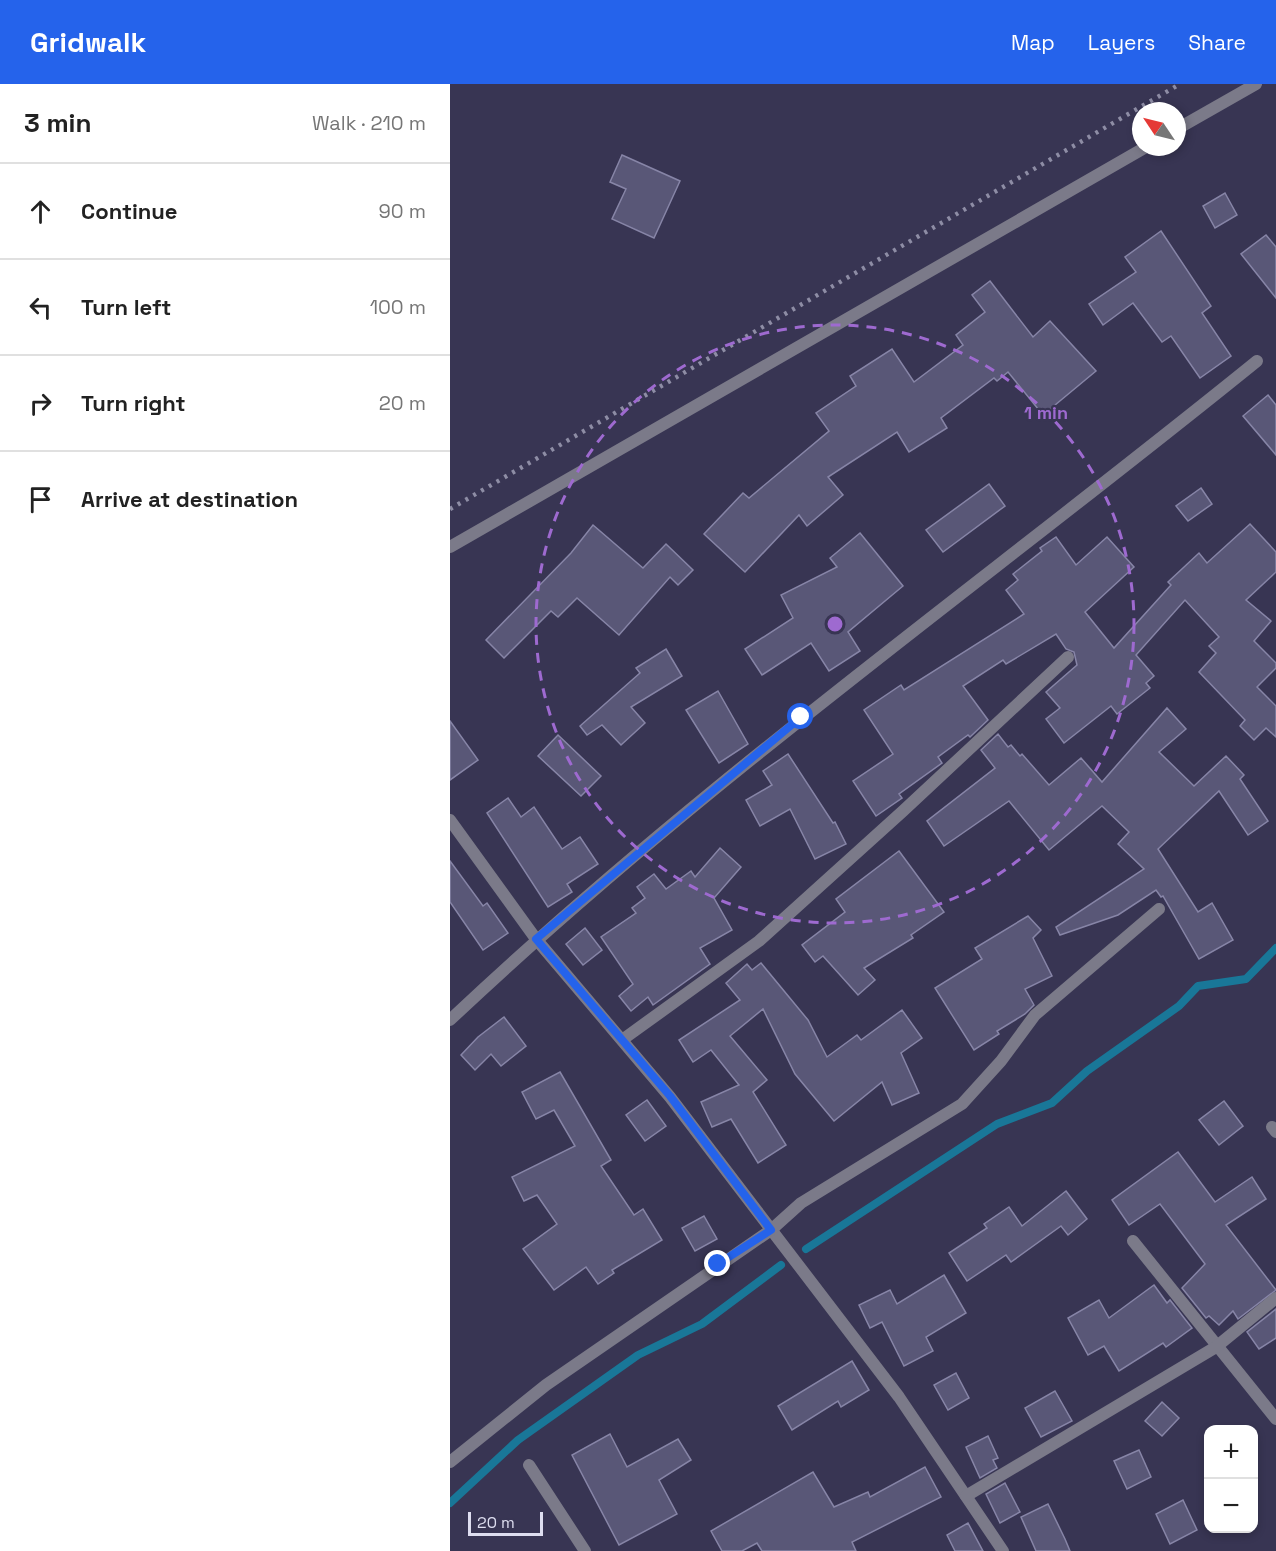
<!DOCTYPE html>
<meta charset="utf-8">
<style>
body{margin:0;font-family:"Space Grotesk",sans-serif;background:#f6f6f6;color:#222}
.controls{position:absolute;right:18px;bottom:18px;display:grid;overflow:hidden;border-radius:12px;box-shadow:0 3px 9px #0003}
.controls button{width:54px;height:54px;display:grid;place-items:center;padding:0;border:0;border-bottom:2px solid #e0e0e0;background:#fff;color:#222;font:30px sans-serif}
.compass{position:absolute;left:682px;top:18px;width:54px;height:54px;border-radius:50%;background:#fff;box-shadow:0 3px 9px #0003;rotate:305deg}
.scale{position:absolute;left:18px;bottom:15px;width:75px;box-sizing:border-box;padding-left:6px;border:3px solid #dedef0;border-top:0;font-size:16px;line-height:21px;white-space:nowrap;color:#dedef0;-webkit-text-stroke:4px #383553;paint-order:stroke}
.stop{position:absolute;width:18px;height:18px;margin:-14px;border:4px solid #2563eb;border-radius:50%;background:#fff}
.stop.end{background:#2563eb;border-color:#fff;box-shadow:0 2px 6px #0008}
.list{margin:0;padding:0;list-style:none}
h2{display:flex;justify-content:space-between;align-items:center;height:78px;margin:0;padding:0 24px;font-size:26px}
h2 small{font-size:20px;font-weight:400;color:#767676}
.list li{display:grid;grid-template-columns:39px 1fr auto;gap:18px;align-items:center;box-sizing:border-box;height:96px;padding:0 24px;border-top:2px solid #e0e0e0}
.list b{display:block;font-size:22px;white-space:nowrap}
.list em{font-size:20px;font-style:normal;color:#767676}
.icon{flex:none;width:33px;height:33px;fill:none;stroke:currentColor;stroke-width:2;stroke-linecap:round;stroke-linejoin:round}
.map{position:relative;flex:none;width:826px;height:1467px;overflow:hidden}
header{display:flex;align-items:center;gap:36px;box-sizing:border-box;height:84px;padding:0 30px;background:#2563eb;color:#fff}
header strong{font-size:28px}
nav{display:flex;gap:33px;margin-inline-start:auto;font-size:21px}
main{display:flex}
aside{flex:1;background:#fff}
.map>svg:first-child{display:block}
</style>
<header>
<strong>Gridwalk</strong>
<nav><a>Map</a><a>Layers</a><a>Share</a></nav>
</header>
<main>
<aside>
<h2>3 min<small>Walk · 210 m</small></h2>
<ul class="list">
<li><svg class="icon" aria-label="ahead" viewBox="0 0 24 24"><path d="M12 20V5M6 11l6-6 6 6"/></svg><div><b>Continue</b></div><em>90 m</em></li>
<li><svg class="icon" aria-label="left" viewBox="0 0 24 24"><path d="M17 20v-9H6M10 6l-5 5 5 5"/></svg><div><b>Turn left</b></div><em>100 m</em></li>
<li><svg class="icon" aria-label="right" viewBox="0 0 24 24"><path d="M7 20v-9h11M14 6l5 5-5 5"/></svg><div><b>Turn right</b></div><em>20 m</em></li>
<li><svg class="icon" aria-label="arrive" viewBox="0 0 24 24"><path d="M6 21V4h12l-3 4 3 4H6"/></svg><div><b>Arrive at destination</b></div></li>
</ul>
</aside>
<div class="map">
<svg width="826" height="1467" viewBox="0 0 826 1467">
<rect width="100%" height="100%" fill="#383553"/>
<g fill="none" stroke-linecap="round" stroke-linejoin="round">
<g stroke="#197798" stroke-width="8">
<polyline points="356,1165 547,1040 602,1019 637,987 729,922 748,902 796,895 826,864"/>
<polyline points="0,1419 68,1356 188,1271 252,1240 331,1181"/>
</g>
</g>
<g fill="#595777" stroke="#8785a7" stroke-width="1.5">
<polygon points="172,71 230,97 204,154 162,135 176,105 160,98"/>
<polygon points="775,109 787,131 765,144 753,122"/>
<polygon points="711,147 761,222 752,229 781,272 750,294 721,252 712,258 683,219 653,241 639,220 686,188 675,173"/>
<polygon points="816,151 826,163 826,214 791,170"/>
<polygon points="540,197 583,253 600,237 646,287 593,331 558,288 547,297 544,294 491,334 497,344 459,368 447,348 378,393 393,411 357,442 349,431 295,488 254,450 293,409 299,414 379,347 366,329 406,302 400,292 442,265 464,298 513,261 506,251 535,228 522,211"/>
<polygon points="818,311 826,321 826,371 793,332"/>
<polygon points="539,400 555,422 493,468 476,446"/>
<polygon points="751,404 762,420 738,437 726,422"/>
<polygon points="800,440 826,468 826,488 796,516 821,537 804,557 826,579 826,584 807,603 826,622 826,653 816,644 804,656 790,642 795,636 749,588 766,569 759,562 769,553 735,516 686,571 704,592 696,599 700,604 667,630 661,622 614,659 596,635 610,624 596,608 627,581 624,568 616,565 606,550 556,580 553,576 513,602 538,636 520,653 518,651 488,673 492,679 449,710 452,714 426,732 403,697 443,670 414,626 451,601 454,606 574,530 556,506 568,496 563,490 592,467 590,464 606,453 626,481 657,453 684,483 635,528 664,564 721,501 718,498 749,469 757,479"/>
<polygon points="143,441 193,484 216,460 243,486 228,501 220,493 169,551 127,514 108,533 101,527 54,574 36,556 121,469"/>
<polygon points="410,449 453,502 398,548 410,567 379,587 361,559 312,591 295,565 343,534 331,511 387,483 380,474"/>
<polygon points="216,565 232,592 181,623 195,639 171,661 152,641 137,651 130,642 190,589 186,584"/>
<polygon points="268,607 298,660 269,679 236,626"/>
<polygon points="717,624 736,645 709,668 744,702 776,672 794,691 790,695 818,737 798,751 769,707 708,765 748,828 762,819 783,856 749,875 713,812 711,813 706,806 668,831 610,851 606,843 694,785 668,760 679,748 652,722 599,766 559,717 494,762 477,737 545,684 531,666 548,650 558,663 561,661 570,672 572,670 599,701 631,674 652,698"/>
<polygon points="0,637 28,676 0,696"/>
<polygon points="108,651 151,692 131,712 88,672"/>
<polygon points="338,670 383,739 385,738 396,760 365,775 340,725 310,742 296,716 322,701 313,687"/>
<polygon points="58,714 71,733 84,723 112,765 130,753 148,780 117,800 122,808 98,823 37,729"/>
<polygon points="270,764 291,783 264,814 282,846 250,864 260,880 203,921 198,913 181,927 169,912 183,900 151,853 186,829 182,824 195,814 187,803 204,790 216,805 241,787 245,793"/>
<polygon points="449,767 494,828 461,851 463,854 414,884 425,896 408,911 373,872 365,878 352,861 395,828 386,815"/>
<polygon points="0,777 33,822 37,819 58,849 33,866 0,818"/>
<polygon points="578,832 591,846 583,854 602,892 575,905 584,921 575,930 547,947 549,950 524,966 485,904 532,875 525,864"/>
<polygon points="135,844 152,866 133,881 116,860"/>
<polygon points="311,879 358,936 377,973 407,951 411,956 452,926 472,954 451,969 469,1009 442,1021 432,998 384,1037 345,990 313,925 280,952 317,996 303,1008 336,1061 308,1079 281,1035 262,1043 251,1018 289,1001 261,966 243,978 229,956 290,916 276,899 297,880 302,886"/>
<polygon points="54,933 76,962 51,982 41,970 25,986 11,971 28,953"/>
<polygon points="110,988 161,1076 151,1082 184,1131 193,1125 212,1156 162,1186 164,1189 148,1200 136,1183 104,1206 73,1165 107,1140 87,1111 74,1117 62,1093 125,1062 104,1026 86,1035 72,1008"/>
<polygon points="197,1016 216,1042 195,1057 176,1031"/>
<polygon points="774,1017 793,1042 769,1061 749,1036"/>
<polygon points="728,1068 765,1118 802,1093 816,1115 776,1141 826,1206 788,1235 783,1227 769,1241 759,1232 756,1234 732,1204 755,1180 710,1120 679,1141 662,1116"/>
<polygon points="616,1107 637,1135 618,1151 611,1142 561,1178 556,1171 517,1197 499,1169 537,1144 534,1140 559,1123 572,1142"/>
<polygon points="254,1132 267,1155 245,1167 232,1144"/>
<polygon points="494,1191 516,1229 476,1253 483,1267 454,1282 432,1238 420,1244 409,1221 440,1206 447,1220"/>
<polygon points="704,1201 717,1219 720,1216 742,1244 716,1263 713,1259 669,1287 654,1262 638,1271 618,1234 649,1216 659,1234"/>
<polygon points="826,1225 826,1254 809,1265 797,1248"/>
<polygon points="402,1277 419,1306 391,1323 388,1317 342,1346 328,1322"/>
<polygon points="506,1289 519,1314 498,1326 484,1301"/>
<polygon points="605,1307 622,1337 591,1353 575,1324"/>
<polygon points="712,1318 729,1334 712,1352 695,1337"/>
<polygon points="160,1350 177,1383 228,1355 241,1376 209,1396 227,1430 169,1461 122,1371"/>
<polygon points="538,1352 548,1374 543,1376 547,1384 530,1394 516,1363"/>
<polygon points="689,1366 701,1393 677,1405 664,1377"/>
<polygon points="475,1383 491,1413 402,1458 406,1467 312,1467 307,1459 292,1467 272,1467 261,1447 363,1388 384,1423 418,1408 420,1413"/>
<polygon points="555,1399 570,1428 550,1439 536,1410"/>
<polygon points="733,1416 747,1446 720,1460 706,1430"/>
<polygon points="598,1420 615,1455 620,1467 586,1467 571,1433"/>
<polygon points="518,1439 533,1467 505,1467 497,1451"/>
</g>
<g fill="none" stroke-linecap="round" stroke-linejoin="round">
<g stroke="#7b7a89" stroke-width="12">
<polyline points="727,45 806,0"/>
<polyline points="0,463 696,63"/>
<polyline points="0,736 86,855 220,1013 449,1313 553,1467"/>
<path d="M0,936C253,697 537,496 807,277"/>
<polyline points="172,956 309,857 453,727 618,573"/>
<polyline points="822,1043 826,1048"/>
<polyline points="683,1157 826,1335"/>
<polyline points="0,1378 96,1301 321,1146 351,1119 512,1020 551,977 585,931 709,825"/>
<polyline points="79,1381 135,1467"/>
<polyline points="516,1412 766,1263 826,1214"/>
</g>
<polyline stroke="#8e8da5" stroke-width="4.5" stroke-dasharray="3 6" stroke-linecap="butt" points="0,425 730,0"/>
</g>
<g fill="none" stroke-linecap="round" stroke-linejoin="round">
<polyline stroke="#2563eb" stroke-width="8" points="268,1180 321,1146 220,1012 86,855 351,633"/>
</g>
<circle fill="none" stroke="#9e6ad0" stroke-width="3" stroke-dasharray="10 8" cx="385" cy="540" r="299"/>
<circle cx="385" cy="540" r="9" fill="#9e6ad0" stroke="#383553" stroke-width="3"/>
<g font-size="18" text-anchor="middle" font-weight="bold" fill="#9e6ad0" stroke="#383553" stroke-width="4.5" stroke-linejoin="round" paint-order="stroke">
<text x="596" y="335">1 min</text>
</g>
</svg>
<div class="controls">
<button>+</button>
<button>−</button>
</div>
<svg class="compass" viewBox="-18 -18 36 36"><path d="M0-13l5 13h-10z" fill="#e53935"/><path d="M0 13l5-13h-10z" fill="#767676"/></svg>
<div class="scale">20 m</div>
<div class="stop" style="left:351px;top:633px"></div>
<div class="stop end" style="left:268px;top:1180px"></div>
</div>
</main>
